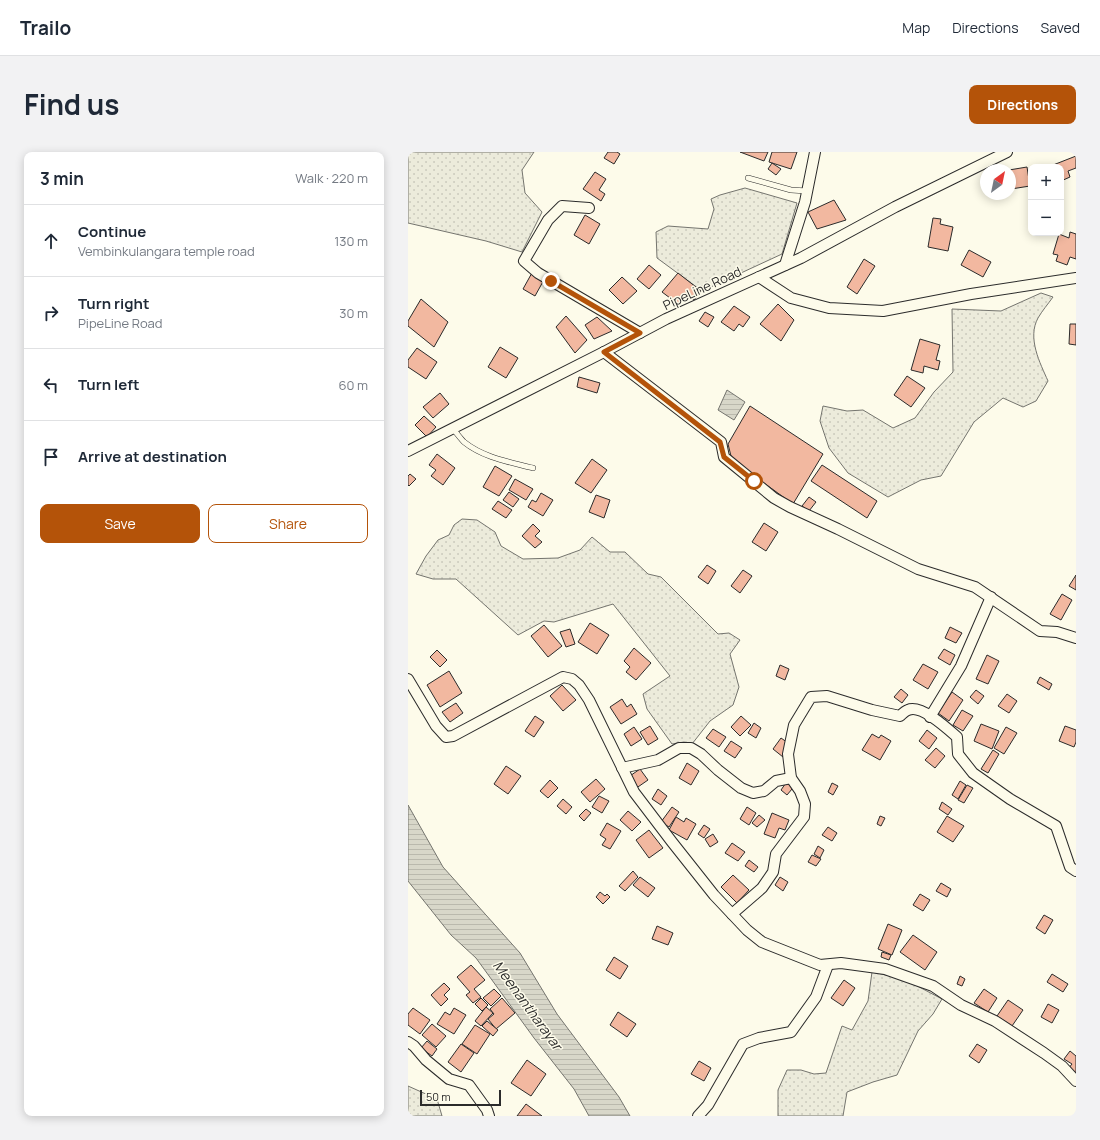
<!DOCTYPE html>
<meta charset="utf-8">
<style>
body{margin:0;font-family:Manrope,sans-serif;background:#f2f2f3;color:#1f2937}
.controls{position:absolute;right:12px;top:12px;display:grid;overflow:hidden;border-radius:8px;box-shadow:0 2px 10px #0003}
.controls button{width:36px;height:36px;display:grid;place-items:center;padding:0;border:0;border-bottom:1px solid #e0e1e3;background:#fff;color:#1f2937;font:20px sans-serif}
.compass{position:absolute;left:572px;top:12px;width:36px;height:36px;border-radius:50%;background:#fff;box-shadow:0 2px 10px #0003;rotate:33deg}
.scale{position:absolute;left:12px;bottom:10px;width:81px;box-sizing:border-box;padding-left:4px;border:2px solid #2b2b2b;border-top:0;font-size:11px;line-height:14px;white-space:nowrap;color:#2b2b2b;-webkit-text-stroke:3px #fdfbea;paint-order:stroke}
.stop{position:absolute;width:12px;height:12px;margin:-9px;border:3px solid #b45309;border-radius:50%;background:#fff}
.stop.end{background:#b45309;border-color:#fff;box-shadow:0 1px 4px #0008}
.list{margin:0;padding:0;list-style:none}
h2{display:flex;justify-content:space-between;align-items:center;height:52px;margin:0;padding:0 16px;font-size:17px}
h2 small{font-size:13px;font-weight:400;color:#747a83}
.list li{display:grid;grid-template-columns:26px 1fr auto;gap:12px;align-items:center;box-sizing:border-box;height:72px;padding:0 16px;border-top:1px solid #e0e1e3}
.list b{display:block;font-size:15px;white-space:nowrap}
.list p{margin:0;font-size:13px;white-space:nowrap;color:#747a83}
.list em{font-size:13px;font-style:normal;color:#747a83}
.actions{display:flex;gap:8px;padding:12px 16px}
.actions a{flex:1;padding:9px 0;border:1px solid #b45309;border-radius:8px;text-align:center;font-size:14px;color:#b45309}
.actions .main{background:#b45309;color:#fff}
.icon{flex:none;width:22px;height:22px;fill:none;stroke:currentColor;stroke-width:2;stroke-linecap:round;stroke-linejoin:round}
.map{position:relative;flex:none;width:668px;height:964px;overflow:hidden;border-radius:8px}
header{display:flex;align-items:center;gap:24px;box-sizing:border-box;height:56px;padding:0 20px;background:#fff;border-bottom:1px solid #e0e1e3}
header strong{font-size:19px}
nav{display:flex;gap:22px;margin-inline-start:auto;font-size:14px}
.intro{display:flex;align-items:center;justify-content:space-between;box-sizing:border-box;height:96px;padding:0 24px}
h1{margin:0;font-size:28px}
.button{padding:10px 18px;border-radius:8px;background:#b45309;color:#fff;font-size:14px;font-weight:700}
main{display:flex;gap:24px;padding:0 24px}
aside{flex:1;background:#fff;border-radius:8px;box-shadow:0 2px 10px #0003}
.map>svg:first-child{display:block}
</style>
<header>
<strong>Trailo</strong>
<nav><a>Map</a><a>Directions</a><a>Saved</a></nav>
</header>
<div class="intro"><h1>Find us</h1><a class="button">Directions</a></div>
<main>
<aside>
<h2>3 min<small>Walk · 220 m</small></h2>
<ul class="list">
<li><svg class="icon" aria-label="ahead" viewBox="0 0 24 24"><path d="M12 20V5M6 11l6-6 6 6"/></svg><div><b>Continue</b><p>Vembinkulangara temple road</p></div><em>130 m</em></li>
<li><svg class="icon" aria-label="right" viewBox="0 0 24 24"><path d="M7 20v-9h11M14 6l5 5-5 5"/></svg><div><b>Turn right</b><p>PipeLine Road</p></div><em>30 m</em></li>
<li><svg class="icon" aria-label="left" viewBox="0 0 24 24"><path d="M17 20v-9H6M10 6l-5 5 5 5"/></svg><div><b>Turn left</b></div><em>60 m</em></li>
<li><svg class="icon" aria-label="arrive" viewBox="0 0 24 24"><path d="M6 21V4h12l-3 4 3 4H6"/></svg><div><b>Arrive at destination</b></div></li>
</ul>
<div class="actions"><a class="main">Save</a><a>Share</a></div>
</aside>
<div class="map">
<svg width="668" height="964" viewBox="0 0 668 964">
<defs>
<pattern id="grass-dots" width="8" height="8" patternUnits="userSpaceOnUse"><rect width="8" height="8" fill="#ecebdb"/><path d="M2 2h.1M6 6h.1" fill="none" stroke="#cbcabc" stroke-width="1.8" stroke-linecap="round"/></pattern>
<pattern id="water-rules" width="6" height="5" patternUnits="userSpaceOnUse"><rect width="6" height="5" fill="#d8d7c9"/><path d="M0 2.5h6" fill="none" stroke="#bab9ad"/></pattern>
</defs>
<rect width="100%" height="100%" fill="#fdfbea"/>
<g fill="url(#grass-dots)" stroke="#74746e">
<polygon points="0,0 126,0 114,18 117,41 134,60 114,100 78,89 0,71"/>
<polygon points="337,36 389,51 374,102 294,139 249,106 248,80 260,74 300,77 306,57 303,47 312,43"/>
<path d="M633,141L645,145C640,152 634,159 630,166C619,186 632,211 640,229L628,249L615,255L595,246L566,270L533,324L513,328L480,345L440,321L421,296L412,269L415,254L439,259L455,258L485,276L507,266L526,240L545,220L544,157L593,159Z"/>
<polygon points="54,367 69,368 87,380 93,394 115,407 150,406 172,398 184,385 202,400 217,400 240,422 253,425 310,482 321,481 332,488 322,502 331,535 325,553 302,569 284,592 276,590 264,592 239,557 235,542 262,524 205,452 146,470 136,469 110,483 48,427 25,427 8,422 18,404 30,388 41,383 46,373"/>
<polygon points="464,820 496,827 534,847 525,862 510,879 489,923 465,930 439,940 435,964 370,964 370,938 379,918 393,918 406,922 418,921 434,874 444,878 460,849"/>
<polygon points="0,934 29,947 34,964 0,964"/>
</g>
<g fill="url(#water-rules)" stroke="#74746e">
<polygon points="319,238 337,250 326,268 310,258"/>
<polygon points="0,653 35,715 112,801 149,862 211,945 222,964 181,964 166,937 126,886 68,806 43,783 0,729"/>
</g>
<g fill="#f2b8a0" stroke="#2b2b2b">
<polygon points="200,0 209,0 212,2 206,12 196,6"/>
<polygon points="332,0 360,0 356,9"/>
<polygon points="364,0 389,0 383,17 361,10"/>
<polygon points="668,4 668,16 660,19 662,25 653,29 653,15 640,15"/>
<polygon points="364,11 373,17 368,23 360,17"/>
<polygon points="619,15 622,34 603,37 602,18 601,18"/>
<polygon points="187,20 198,27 191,38 197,42 193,49 175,37"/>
<polygon points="426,48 438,68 409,77 400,60"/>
<polygon points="177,63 192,72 181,92 166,83"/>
<polygon points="525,66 533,67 532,72 545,75 540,99 520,95"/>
<polygon points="662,80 668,82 668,107 662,105 659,113 648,109 650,103 645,102 651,82 661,86"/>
<polygon points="561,98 583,110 575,125 553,113"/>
<polygon points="456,107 467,114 449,142 439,135"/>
<polygon points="241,113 253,123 241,137 229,127"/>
<polygon points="125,119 137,126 127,144 115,137"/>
<polygon points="270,121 293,139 286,148 278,141 270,152 254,140"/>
<polygon points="214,125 229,139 215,152 201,138"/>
<polygon points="13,147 40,170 26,195 0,174 0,169"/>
<polygon points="370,152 386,168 373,189 352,172"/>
<polygon points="326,154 342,165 335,175 331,172 326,179 313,170"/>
<polygon points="297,160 306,165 300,175 291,169"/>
<polygon points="158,164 179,188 167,201 148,175"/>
<polygon points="189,165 204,179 186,187 177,173"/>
<polygon points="662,172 668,172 668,193 661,192"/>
<polygon points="512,187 532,193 528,208 532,209 530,218 516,214 515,221 503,218"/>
<polygon points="92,195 110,206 98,226 80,215"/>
<polygon points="9,196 29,210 18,227 0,215 0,208"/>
<polygon points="499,224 517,236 503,255 486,243"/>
<polygon points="171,225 192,231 189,241 169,235"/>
<polygon points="32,241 41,252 25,266 15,255"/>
<polygon points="342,254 415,302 385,352 324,308 320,292"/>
<polygon points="16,264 28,275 19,285 7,273"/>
<polygon points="29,302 47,316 35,333 23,324 28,318 21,313"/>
<polygon points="184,307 199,318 183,341 167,331"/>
<polygon points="414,313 469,349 459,366 403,329"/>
<polygon points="87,314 104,324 91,344 75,335"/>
<polygon points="2,322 8,327 1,334 0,333 0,324"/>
<polygon points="107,327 125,337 118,348 101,338"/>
<polygon points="101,340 111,347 105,355 95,348"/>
<polygon points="133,341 145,348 135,364 120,355 124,348 128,350"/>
<polygon points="188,343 202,348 196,366 181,360"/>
<polygon points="401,345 408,350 401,359 394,354"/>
<polygon points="90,349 104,358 98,366 84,357"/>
<polygon points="356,371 370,380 358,399 344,390"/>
<polygon points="125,372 132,379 127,384 134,390 127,396 114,384"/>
<polygon points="299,413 308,419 300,432 290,425"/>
<polygon points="335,418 344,424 332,441 323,434"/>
<polygon points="668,423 668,438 661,434"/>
<polygon points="654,442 664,448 653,468 642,462"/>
<polygon points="182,471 201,483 189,502 170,490"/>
<polygon points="136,473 154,494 140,505 123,484"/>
<polygon points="542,475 554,481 548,491 537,486"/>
<polygon points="162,477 167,492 158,495 152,480"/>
<polygon points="226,496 243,511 228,528 218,520 222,515 216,509"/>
<polygon points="536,497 547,503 542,513 530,506"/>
<polygon points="29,498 39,508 32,515 22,505"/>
<polygon points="579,503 591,509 580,532 568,527"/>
<polygon points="515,512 530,520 520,537 505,528"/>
<polygon points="372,513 381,517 377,528 368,524"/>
<polygon points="41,519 54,541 32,555 19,533"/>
<polygon points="632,525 644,532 641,538 629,531"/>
<polygon points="154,533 168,548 155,559 142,544"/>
<polygon points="493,537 500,543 494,551 486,545"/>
<polygon points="568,538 576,544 570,552 562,545"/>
<polygon points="544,540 555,548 541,569 530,561"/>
<polygon points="599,542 609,549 601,561 590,554"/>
<polygon points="214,547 219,555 223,552 229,562 213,572 202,555"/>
<polygon points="48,551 55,561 42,570 34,560"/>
<polygon points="554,558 565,564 555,579 545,573"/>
<polygon points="127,564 136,570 126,585 117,579"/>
<polygon points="333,564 343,573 332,584 323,575"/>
<polygon points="346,571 353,576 348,586 340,581"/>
<polygon points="573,572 591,579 584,597 566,589"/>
<polygon points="242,574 250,587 240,593 232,580"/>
<polygon points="657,574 668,578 668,590 666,595 651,589"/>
<polygon points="226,575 234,587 223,594 216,582"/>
<polygon points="598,575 609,581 596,602 586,596"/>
<polygon points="305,577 318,585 311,595 298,586"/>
<polygon points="519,578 529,586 521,597 511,589"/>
<polygon points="464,582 471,586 473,583 483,589 472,608 454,598"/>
<polygon points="373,586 383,593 375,605 365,597"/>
<polygon points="323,589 334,596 327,606 316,599"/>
<polygon points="528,596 537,604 527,616 517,608"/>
<polygon points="585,598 591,602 580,621 573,617"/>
<polygon points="279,611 291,619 283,633 271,626"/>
<polygon points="98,614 113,624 100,642 86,632"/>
<polygon points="232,617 240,628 227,637 219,626"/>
<polygon points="382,625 389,631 379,643 373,638"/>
<polygon points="188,627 197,637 182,650 173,640"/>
<polygon points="142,628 150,636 140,646 132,639"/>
<polygon points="552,629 558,633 550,647 544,643"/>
<polygon points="424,631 430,634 425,643 420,640"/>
<polygon points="559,633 565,636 556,651 550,648"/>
<polygon points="250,637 259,644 253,653 244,647"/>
<polygon points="191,644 201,649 194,661 184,655"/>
<polygon points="155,647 164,655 158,662 149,654"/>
<polygon points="534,650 544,657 540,663 531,657"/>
<polygon points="264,655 271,660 261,675 253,670"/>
<polygon points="339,655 348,661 341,673 332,667"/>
<polygon points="178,657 183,661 176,669 171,664"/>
<polygon points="220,659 233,670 224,679 212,668"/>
<polygon points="364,661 381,668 377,678 371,676 367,686 356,682"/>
<polygon points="351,663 357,668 349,675 344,671"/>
<polygon points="472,664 477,666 473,674 469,672"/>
<polygon points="539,664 556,674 545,690 529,680"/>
<polygon points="268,665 276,670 278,666 288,672 279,688 261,678"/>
<polygon points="199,671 213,679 202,697 194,693 198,687 192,683"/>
<polygon points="296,673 302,677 296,686 290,682"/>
<polygon points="420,675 429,681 424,689 414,683"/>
<polygon points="241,678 255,696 241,706 228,688"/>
<polygon points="305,682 310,690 302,695 297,687"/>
<polygon points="324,691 337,700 330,709 317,701"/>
<polygon points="410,694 416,698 412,706 406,702"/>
<polygon points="404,703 413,707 408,714 400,710"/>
<polygon points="341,708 350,715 346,720 337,714"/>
<polygon points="225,719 230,725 217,739 211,734"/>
<polygon points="325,723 341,738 329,751 313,735"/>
<polygon points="232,725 247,736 240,745 225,733"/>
<polygon points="372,725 380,730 375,739 367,733"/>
<polygon points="533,731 543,737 539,745 528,739"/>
<polygon points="192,740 197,744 199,742 202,745 195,752 188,745"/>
<polygon points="512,742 522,748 515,759 505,753"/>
<polygon points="636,763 645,768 637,782 628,776"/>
<polygon points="480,772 494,778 484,803 470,797"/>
<polygon points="249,774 265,781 260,793 244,787"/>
<polygon points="505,783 529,800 517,818 492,800"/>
<polygon points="474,800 483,803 481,808 473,805"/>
<polygon points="206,805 220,814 212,827 198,818"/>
<polygon points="63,813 77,828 66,837 73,845 65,851 58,843 62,840 49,825"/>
<polygon points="644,822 660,832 655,840 639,830"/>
<polygon points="552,824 557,827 554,834 549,832"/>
<polygon points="436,828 447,836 435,854 423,846"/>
<polygon points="36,831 42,837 36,843 40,847 33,854 23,843"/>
<polygon points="86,837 93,844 83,854 75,846"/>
<polygon points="576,837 589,846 580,860 566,851"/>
<polygon points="73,846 80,853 74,859 67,852"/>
<polygon points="94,846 107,861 88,877 80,867 86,862 82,857"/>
<polygon points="600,848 615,858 604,874 589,864"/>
<polygon points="640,852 651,858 644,871 633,865"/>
<polygon points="78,855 85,861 73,874 67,869"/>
<polygon points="5,856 22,868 12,882 0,873 0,862"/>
<polygon points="46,856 58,863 46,882 29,872 37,860 42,863"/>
<polygon points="210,860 228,872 219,885 202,873"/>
<polygon points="79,869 90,878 85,884 74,874"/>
<polygon points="24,872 38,884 28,895 14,883"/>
<polygon points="67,873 82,882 69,902 54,892"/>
<polygon points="19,889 29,897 24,904 13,896"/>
<polygon points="53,892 66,901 53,920 40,910"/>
<polygon points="569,892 579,898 571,911 561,904"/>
<polygon points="662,899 668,904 668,922 660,917 664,912 656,907"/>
<polygon points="119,908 138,922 123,944 103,931"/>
<polygon points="291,909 303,916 296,929 283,922"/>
<polygon points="118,952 134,964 109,964"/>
</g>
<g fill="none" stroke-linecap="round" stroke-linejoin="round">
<defs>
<g id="lane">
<polyline points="340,26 383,38 399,39"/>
<path d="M44,276C48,280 52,286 56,290C76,306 102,310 125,316"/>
</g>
<g id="street">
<polyline points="181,56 154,54 140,68 116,109 130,121 232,181"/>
<polyline points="377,113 397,50 407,0"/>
<polyline points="351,125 383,146 421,156 475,159 563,142 668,126"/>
<polyline points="196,200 313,290 316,305 366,346 382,355 430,377 510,417 567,435 632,479 649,480 668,486"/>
<polyline points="0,299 196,200 258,167 393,106 487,55 599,0"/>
<polyline points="0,527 28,574 38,585 45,584 155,525 164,527 171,533 181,548 226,640 264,690 306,743 339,778 354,790 412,813 433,811 477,817 525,834 553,853 587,869 636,901 654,914 668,929"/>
<polyline points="522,565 553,514 583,445"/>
<polyline points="214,616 250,608 271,596 283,596 293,602 310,618 333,636 345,641 356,639 368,629 383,626"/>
<path d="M324,762L354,736L365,720L368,702L396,665L397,652L392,639L383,626L380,602L386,573L403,545L419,544L464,558L492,564C494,562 497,559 500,558C513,552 540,577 549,585L550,602L565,621L602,647L648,674L662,715L668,719"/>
<polyline points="0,890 6,894 18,908 41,927 61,933 79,958 81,964"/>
<polyline points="290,964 300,953 335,892 351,886 383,880 408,845 420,813"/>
</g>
</defs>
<use href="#lane" stroke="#2b2b2b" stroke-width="6"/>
<use href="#street" stroke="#2b2b2b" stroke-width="12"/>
<use href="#lane" stroke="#fdfbea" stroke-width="5"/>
<use href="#street" stroke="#fdfbea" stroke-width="10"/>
</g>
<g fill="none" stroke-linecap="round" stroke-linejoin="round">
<polyline stroke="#b45309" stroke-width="5" points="143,129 232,181 196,200 312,290 316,305 346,329"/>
</g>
<g text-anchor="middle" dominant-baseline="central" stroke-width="3" stroke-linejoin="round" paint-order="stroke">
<g font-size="13" fill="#2b2b2b" stroke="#fdfbea">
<text transform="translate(294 136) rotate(-25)">PipeLine Road</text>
</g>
<g font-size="14" font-style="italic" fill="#2b2b2b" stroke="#fdfbea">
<text transform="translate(120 853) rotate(54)">Meenantharayar</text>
</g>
</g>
</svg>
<div class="controls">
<button>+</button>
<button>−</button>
</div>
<svg class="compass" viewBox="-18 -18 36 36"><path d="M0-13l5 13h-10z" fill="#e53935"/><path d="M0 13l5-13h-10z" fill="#747a83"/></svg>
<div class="scale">50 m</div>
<div class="stop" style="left:346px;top:329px"></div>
<div class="stop end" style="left:143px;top:129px"></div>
</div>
</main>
